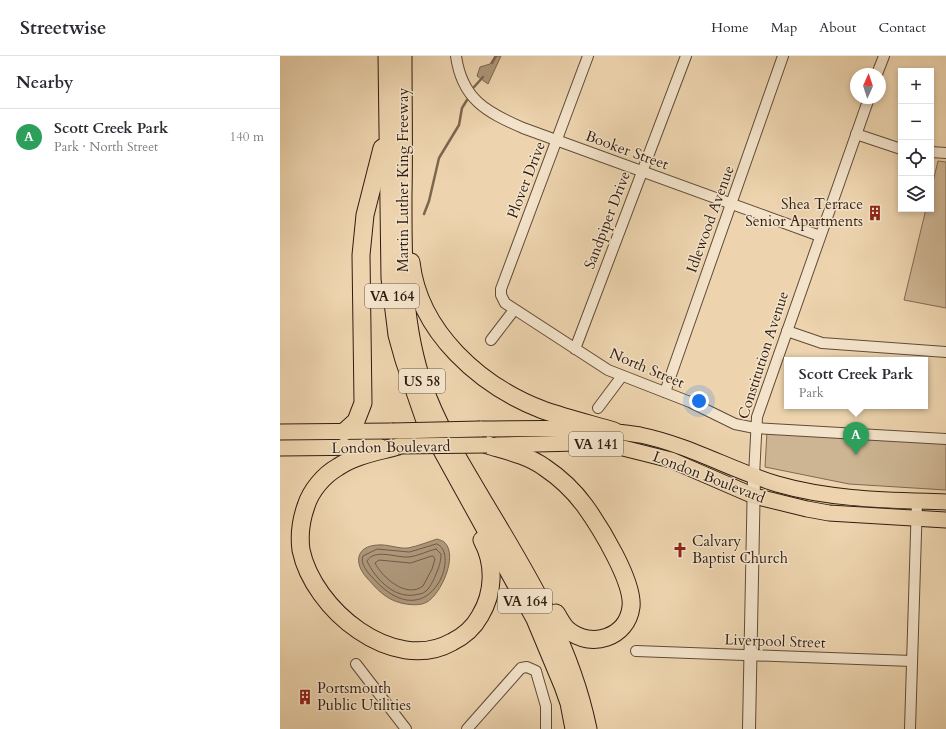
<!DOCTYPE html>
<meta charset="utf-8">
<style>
body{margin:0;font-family:Cardo,serif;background:#f2f2f3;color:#2b2b33}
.controls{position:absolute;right:12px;top:12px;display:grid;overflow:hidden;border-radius:0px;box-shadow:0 2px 6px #0003}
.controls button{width:36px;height:36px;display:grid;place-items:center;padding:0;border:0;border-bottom:1px solid #e1e1e2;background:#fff;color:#2b2b33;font:20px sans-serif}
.compass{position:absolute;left:570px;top:12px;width:36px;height:36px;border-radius:50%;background:#fff;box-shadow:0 2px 6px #0003;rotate:3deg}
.you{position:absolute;left:419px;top:345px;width:14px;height:14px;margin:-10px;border:3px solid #fff;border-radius:50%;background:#1a73e8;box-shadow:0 0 0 6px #1a73e833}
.badge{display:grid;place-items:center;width:26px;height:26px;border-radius:50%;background:#0f766e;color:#fff;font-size:13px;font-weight:700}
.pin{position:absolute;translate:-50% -33px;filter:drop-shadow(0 1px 2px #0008)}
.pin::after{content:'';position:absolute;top:21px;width:14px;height:12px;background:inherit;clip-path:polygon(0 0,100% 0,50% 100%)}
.popup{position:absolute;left:504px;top:301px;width:144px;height:52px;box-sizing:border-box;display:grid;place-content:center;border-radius:0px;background:#fff;filter:drop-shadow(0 1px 3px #0005);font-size:13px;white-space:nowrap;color:#7c7c81}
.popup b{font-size:15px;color:#2b2b33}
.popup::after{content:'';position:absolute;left:50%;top:100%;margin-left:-8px;border:8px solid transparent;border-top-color:#fff}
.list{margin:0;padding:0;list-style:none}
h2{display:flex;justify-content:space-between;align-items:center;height:52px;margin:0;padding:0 16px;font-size:17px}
h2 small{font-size:13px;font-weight:400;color:#7c7c81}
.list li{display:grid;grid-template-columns:26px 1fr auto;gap:12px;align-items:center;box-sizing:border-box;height:56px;padding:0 16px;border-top:1px solid #e1e1e2}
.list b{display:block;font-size:15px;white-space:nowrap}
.list p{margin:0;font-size:13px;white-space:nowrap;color:#7c7c81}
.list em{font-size:13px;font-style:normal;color:#7c7c81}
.icon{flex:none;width:22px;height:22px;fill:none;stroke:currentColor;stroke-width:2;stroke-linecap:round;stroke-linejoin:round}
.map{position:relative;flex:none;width:666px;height:673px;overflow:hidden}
header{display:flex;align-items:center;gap:24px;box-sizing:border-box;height:56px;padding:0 20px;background:#fff;border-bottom:1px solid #e1e1e2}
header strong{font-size:19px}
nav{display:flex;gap:22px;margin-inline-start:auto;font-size:14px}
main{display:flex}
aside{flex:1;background:#fff}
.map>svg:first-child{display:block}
</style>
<header>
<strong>Streetwise</strong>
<nav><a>Home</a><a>Map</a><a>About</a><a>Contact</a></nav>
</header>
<main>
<aside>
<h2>Nearby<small></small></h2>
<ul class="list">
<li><span class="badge" style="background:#2e9e5b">A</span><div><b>Scott Creek Park</b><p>Park · North Street</p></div><em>140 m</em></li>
</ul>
</aside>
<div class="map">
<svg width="666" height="673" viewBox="0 0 666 673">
<rect width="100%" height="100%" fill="#edd4ae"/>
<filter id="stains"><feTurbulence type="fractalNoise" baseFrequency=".005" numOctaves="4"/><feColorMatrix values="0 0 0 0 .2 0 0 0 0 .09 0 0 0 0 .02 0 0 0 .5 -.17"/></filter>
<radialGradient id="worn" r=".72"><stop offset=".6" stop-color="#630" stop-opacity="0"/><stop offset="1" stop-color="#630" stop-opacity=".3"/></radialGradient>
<g fill="#cdb593" stroke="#7f6952">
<polygon points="658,105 666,106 666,252 624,244 646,153 651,153 651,134"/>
<polygon points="487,376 666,388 666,434 569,428 485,411"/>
</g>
<g fill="#ad9679" stroke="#7b664f">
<polygon points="215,0 221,0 208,28 197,20 200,11 210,8"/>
<path d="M157,483C160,484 164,485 165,487C178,500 161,538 147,546C140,550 129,549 121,547C105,543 97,533 87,522C74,508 75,490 98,489C108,488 118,493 128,492C138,490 148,486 157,483Z"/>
</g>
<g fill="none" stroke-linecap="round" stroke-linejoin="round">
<g stroke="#6f5a45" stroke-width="1">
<path d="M157,488C182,498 148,585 92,521C87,516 80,507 83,500L97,493L129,496Z"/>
<path d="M156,493L161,498C161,508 157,516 153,525C151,528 149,533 146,535C143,538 139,538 134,539C113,542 95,522 87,505C95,492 116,502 129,501C138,500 147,495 156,493Z"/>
<path d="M153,500L155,503L152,513L143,530C126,543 102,521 95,507L99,504L130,507Z"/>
</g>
<g stroke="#7b664f" stroke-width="2.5">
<polyline points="212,7 216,0"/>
<polyline points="194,31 203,21"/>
<polyline points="144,158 149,145 159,102 179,69 182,52 187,44"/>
</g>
<defs>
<g id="minor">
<path d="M176,0C182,43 206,56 243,72L540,180"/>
<polyline points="308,0 221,233 221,239 225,247 328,314 410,346 455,368 475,372 666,383"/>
<polyline points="597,18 604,0"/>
<polyline points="576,78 621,93"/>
<polyline points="651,96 666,97"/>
<polyline points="507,275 542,287 666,296"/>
<polyline points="211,284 234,254"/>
<polyline points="295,293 406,0"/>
<polyline points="385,336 503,0"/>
<polyline points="318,352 342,320"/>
<polyline points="474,420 477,361 589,42"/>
<polyline points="356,595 632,605"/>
<polyline points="76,608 126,673"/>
<polyline points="187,673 241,612 247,611 256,615 257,619 266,650 266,673"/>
<polyline points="630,673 637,445"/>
</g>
<polyline id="tertiary" points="469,673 474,420"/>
<g id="primary">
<path d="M200,373C253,373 308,370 360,379C409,389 451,414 497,428C552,444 610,444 666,446"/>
<polyline points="0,376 112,375"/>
<polyline points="217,389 297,387 335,390 391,404 474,440 527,453 549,457 666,464"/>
<polyline points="0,392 101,391"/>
</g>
<g id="motorway">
<polyline points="107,0 110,222 117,279 124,304 144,362 255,563 283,630 289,647 294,673"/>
<path d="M123,0C123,47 124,93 123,140C123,205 122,269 144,331C158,371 181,407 202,443C247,518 290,586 308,673"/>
<path d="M131,206C139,276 200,330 263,354C286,362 310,368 334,375"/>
<polyline points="64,376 76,365 83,347 81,199 85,159 102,92"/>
<path d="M207,389C227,395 247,399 264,411C279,421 294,435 305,450C320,471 354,526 351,551C347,582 311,593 288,574C283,570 280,563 276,557"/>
<path d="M118,390C97,396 76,399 58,411C44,419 31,434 26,450C21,464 19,479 21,494C33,553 113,619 172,586C184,580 194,571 200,560C214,537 215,508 202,484"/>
</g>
</defs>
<use href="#minor" stroke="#604b38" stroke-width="12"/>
<use href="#tertiary" stroke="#604b38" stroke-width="14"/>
<use href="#primary" stroke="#311d11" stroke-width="17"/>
<use href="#motorway" stroke="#311d11" stroke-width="19"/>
<use href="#minor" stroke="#f3e3ca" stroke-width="10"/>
<use href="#tertiary" stroke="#f3e3ca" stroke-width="12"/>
<use href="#primary" stroke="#edd4ae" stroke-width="15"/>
<use href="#motorway" stroke="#edd4ae" stroke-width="17"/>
<defs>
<g id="primary-bridge">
<polyline points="112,375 200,373"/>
<polyline points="118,390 207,389"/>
</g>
</defs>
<use href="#primary-bridge" stroke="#311d11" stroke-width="17" stroke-linecap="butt"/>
<use href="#primary-bridge" stroke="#edd4ae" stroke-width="15"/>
</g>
<defs>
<symbol id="building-bare" viewBox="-9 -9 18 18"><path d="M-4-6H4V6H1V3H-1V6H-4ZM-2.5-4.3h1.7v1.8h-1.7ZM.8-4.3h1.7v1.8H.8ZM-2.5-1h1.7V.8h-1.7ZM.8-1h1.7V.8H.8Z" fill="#8f2418" stroke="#f3e3ca" stroke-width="2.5" paint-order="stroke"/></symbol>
<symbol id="church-bare" viewBox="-9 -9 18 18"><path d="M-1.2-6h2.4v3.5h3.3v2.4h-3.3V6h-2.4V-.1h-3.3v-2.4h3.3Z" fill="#8f2418" stroke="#f3e3ca" stroke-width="2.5" paint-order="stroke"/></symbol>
</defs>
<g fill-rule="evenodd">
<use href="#building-bare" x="584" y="146" width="22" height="22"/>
<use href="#church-bare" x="389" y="483" width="22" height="22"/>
<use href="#building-bare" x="14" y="630" width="22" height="22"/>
</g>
<g text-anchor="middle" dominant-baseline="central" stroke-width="3" stroke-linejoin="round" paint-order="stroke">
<g fill="#f3e3ca" stroke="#6b5848" stroke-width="1">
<rect x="85" y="228" width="54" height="24" rx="3"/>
<rect x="119" y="313" width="46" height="24" rx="3"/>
<rect x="289" y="376" width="54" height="24" rx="3"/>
<rect x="218" y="533" width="54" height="24" rx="3"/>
</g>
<g font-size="14" font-weight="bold" fill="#311d11">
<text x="112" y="240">VA 164</text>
<text x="142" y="325">US 58</text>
<text x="316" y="388">VA 141</text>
<text x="245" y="545">VA 164</text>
</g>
<g font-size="15" fill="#311d11" stroke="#f3e3ca">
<text transform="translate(347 94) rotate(20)">Booker Street</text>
<text transform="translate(123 124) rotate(-90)">Martin Luther King Freeway</text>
<text transform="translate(246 124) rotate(-69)">Plover Drive</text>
<text transform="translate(430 163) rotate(-70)">Idlewood Avenue</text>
<text transform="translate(327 164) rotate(-69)">Sandpiper Drive</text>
<text transform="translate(483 299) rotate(-72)">Constitution Avenue</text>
<text transform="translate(367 312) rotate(23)">North Street</text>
<text transform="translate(111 391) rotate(-1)">London Boulevard</text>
<text transform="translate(429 421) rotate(21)">London Boulevard</text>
<text transform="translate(495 585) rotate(2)">Liverpool Street</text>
</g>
<g font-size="15" fill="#311d11" stroke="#f3e3ca" text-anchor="start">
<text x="583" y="148" text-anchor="end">Shea Terrace<tspan x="583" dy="17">Senior Apartments</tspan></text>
<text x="412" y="485">Calvary<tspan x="412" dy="17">Baptist Church</tspan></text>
<text x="37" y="632">Portsmouth<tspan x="37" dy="17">Public Utilities</tspan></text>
</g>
</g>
<rect width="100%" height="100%" filter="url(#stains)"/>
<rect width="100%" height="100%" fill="url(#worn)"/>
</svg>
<div class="controls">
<button>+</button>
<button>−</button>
<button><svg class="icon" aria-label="locate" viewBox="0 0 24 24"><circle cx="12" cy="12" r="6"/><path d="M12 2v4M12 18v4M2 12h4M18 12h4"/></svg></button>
<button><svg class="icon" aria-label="layers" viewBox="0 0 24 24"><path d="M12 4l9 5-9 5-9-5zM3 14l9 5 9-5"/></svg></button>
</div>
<svg class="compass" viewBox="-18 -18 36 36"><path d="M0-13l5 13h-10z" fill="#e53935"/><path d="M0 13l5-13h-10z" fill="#7c7c81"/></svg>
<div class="you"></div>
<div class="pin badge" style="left:576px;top:399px;background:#2e9e5b">A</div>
<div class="popup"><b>Scott Creek Park</b>Park</div>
</div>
</main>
